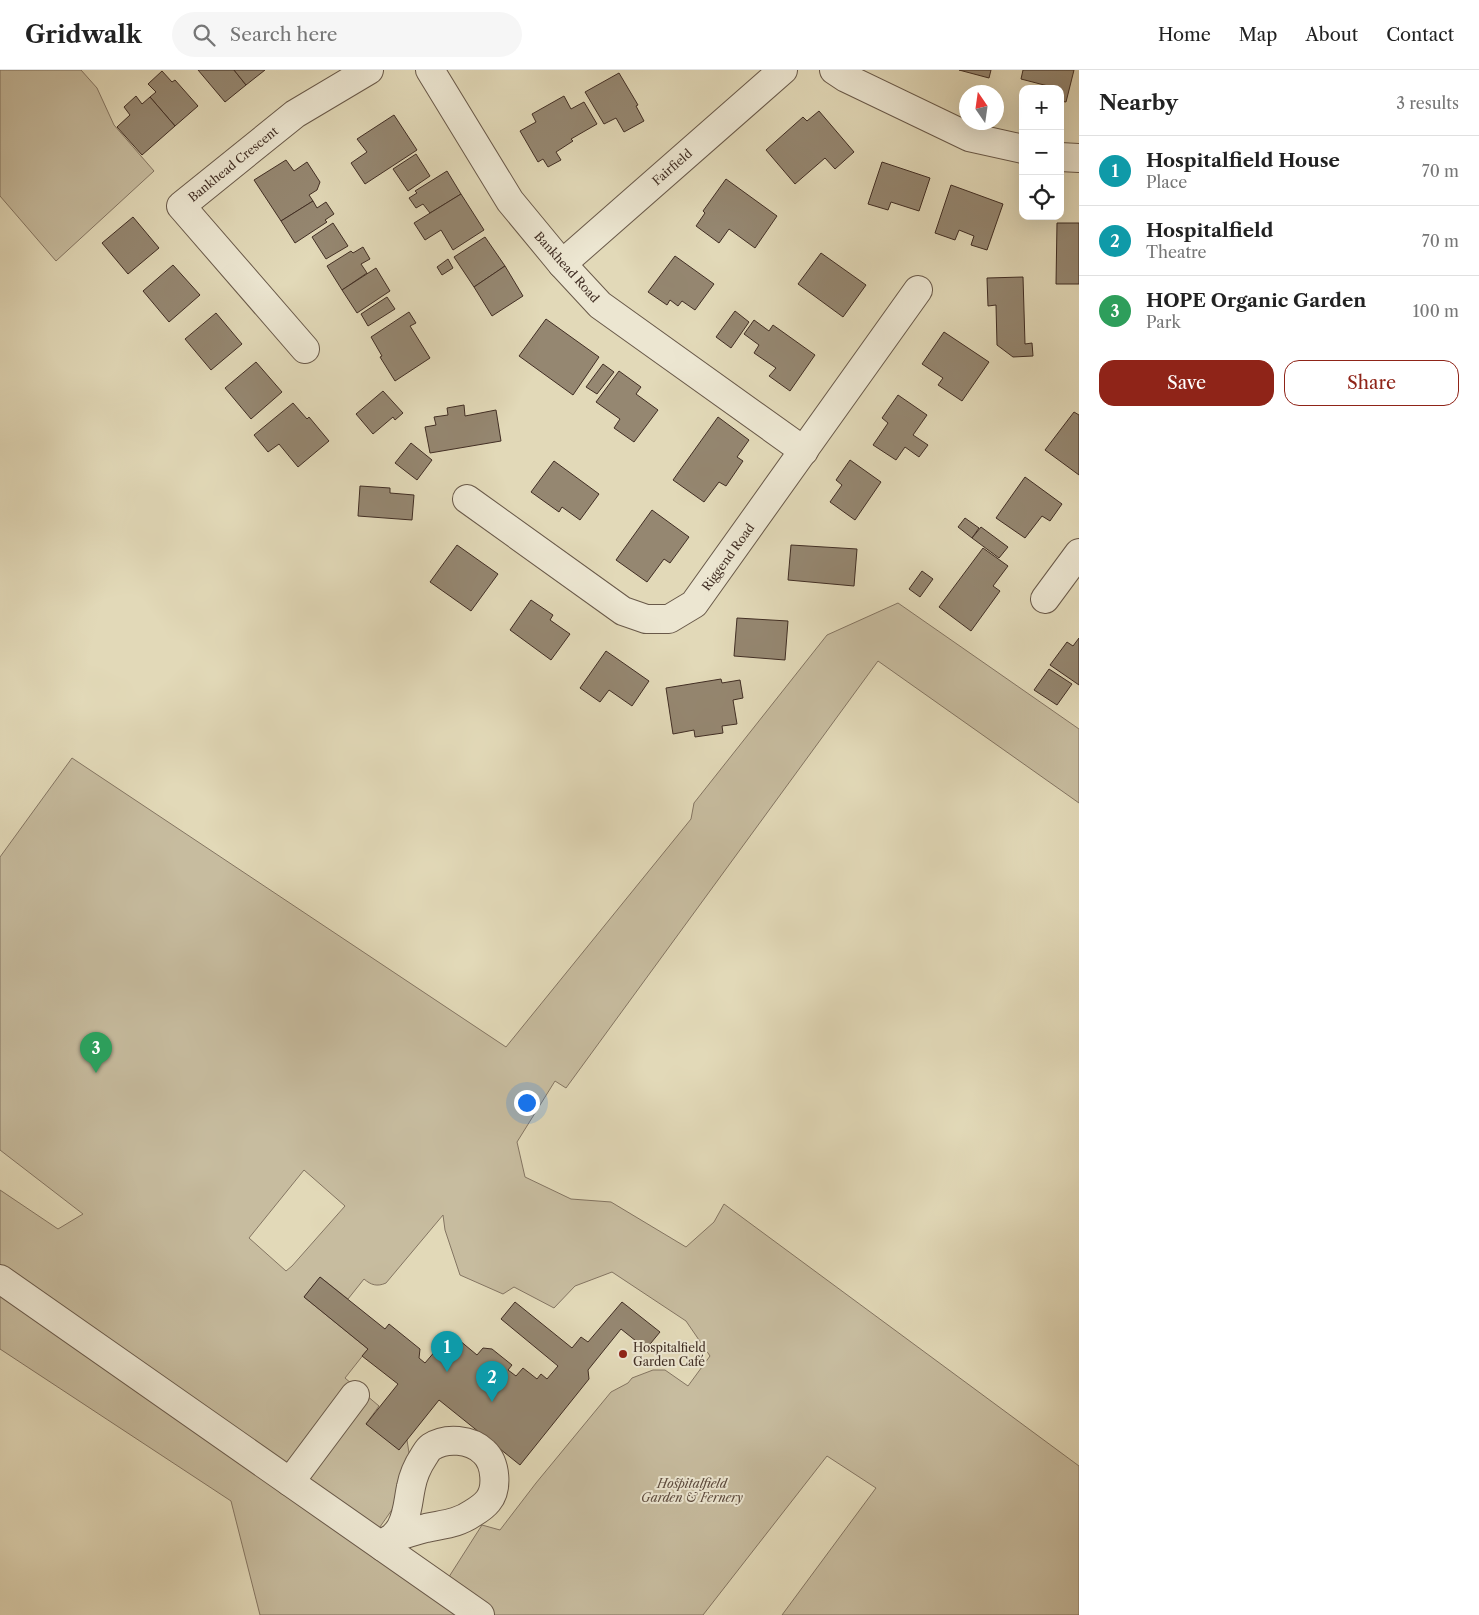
<!DOCTYPE html>
<meta charset="utf-8">
<style>
body{margin:0;font-family:"Libre Caslon Text",serif;background:#f6f6f6;color:#222}
.controls{position:absolute;right:15px;top:15px;display:grid;overflow:hidden;border-radius:10px;box-shadow:0 5px 20px #0002}
.controls button{width:45px;height:45px;display:grid;place-items:center;padding:0;border:0;border-bottom:1px solid #e0e0e0;background:#fff;color:#222;font:25px sans-serif}
.compass{position:absolute;left:959px;top:15px;width:45px;height:45px;border-radius:50%;background:#fff;box-shadow:0 5px 20px #0002;rotate:347deg}
.you{position:absolute;left:526px;top:1032px;width:18px;height:18px;margin:-12px;border:4px solid #fff;border-radius:50%;background:#1a73e8;box-shadow:0 0 0 8px #1a73e833}
.badge{display:grid;place-items:center;width:32px;height:32px;border-radius:50%;background:#8f2418;color:#fff;font-size:16px;font-weight:700}
.pin{position:absolute;translate:-50% -41px;filter:drop-shadow(0 1px 2px #0008)}
.pin::after{content:'';position:absolute;top:26px;width:18px;height:15px;background:inherit;clip-path:polygon(0 0,100% 0,50% 100%)}
.list{margin:0;padding:0;list-style:none}
h2{display:flex;justify-content:space-between;align-items:center;height:65px;margin:0;padding:0 20px;font-size:21px}
h2 small{font-size:16px;font-weight:400;color:#767676}
.list li{display:grid;grid-template-columns:32px 1fr auto;gap:15px;align-items:center;box-sizing:border-box;height:70px;padding:0 20px;border-top:1px solid #e0e0e0}
.list b{display:block;font-size:19px;white-space:nowrap}
.list p{margin:0;font-size:16px;white-space:nowrap;color:#767676}
.list em{font-size:16px;font-style:normal;color:#767676}
.actions{display:flex;gap:10px;padding:15px 20px}
.actions a{flex:1;padding:11px 0;border:1px solid #8f2418;border-radius:15px;text-align:center;font-size:18px;color:#8f2418}
.actions .main{background:#8f2418;color:#fff}
.icon{flex:none;width:28px;height:28px;fill:none;stroke:currentColor;stroke-width:2;stroke-linecap:round;stroke-linejoin:round}
.map{position:relative;flex:none;width:1079px;height:1545px;overflow:hidden}
header{display:flex;align-items:center;gap:30px;box-sizing:border-box;height:70px;padding:0 25px;background:#fff;border-bottom:1px solid #e0e0e0}
header strong{font-size:24px}
nav{display:flex;gap:28px;margin-inline-start:auto;font-size:18px}
.search{width:350px;height:45px;background:#f6f6f6;display:flex;align-items:center;gap:12px;box-sizing:border-box;padding:0 18px;border-radius:28px;color:#767676;font-size:19px}
main{display:flex}
aside{flex:1;background:#fff}
.map>svg:first-child{display:block}
</style>
<header>
<strong>Gridwalk</strong>
<div class="search"><svg class="icon" aria-label="search" viewBox="0 0 24 24"><circle cx="10" cy="10" r="6"/><path d="M15 15l6 6"/></svg>Search here</div>
<nav><a>Home</a><a>Map</a><a>About</a><a>Contact</a></nav>
</header>
<main>
<div class="map">
<svg width="1079" height="1545" viewBox="0 0 1079 1545">
<rect width="100%" height="100%" fill="#e2d9b8"/>
<filter id="stains"><feTurbulence type="fractalNoise" baseFrequency=".004" numOctaves="4"/><feColorMatrix values="0 0 0 0 .2 0 0 0 0 .09 0 0 0 0 .02 0 0 0 .5 -.17"/></filter>
<radialGradient id="worn" r=".72"><stop offset=".6" stop-color="#630" stop-opacity="0"/><stop offset="1" stop-color="#630" stop-opacity=".3"/></radialGradient>
<g fill="#c7bc9f" stroke="#847562" fill-rule="evenodd">
<polygon points="0,0 81,0 97,18 114,55 154,101 56,191 0,126"/>
<path d="M898,533L1079,659V733L878,591L566,1018L555,1011L517,1072L525,1107L571,1129L611,1132L686,1177L714,1152L724,1134L1079,1396V1545H782L876,1418L827,1386L703,1545H260L231,1431L0,1279V1120L58,1159L83,1144L0,1080V787L72,688L506,977L691,749L694,733L827,565ZM304,1100L345,1136L292,1196L286,1201L249,1168ZM443,1145L445,1160L460,1205L503,1224L514,1217L554,1238L575,1216L612,1202L686,1251L710,1286L688,1316L665,1300H653L632,1308L628,1313L611,1322L536,1413L500,1460L482,1455L438,1524L375,1464L396,1434L410,1389L407,1370L366,1354L379,1336L366,1325L302,1412L285,1400L352,1314L345,1308L368,1279L304,1227L320,1207L348,1229L364,1209C371,1215 377,1217 386,1213Z"/>
</g>
<g fill="#958771" stroke="#412e24">
<polygon points="198,0 234,0 246,15 225,32"/>
<polygon points="234,0 265,0 246,15"/>
<polygon points="959,0 991,0 989,8"/>
<polygon points="1023,0 1074,0 1066,32 1060,31 1060,19 1047,19 1048,16 1021,9"/>
<polygon points="162,1 172,12 175,10 198,36 175,56 150,27 156,22 148,14"/>
<polygon points="619,3 638,35 636,36 644,51 624,62 616,48 604,54 585,22"/>
<polygon points="136,26 142,34 150,27 175,56 142,85 117,57 130,45 124,37"/>
<polygon points="564,26 571,39 584,32 597,54 571,69 573,71 556,82 561,90 548,97 543,89 538,92 520,61 536,52 532,44"/>
<polygon points="819,41 854,82 835,99 825,88 795,114 766,80 803,47 807,51"/>
<polygon points="394,45 417,80 365,114 351,93 367,82 357,69"/>
<polygon points="416,84 430,106 408,121 393,99"/>
<polygon points="286,90 294,101 307,92 320,112 317,120 309,125 313,131 281,151 254,110"/>
<polygon points="882,92 930,108 919,141 891,132 888,140 868,134"/>
<polygon points="447,101 461,124 430,143 423,134 416,138 409,128 417,123 415,121"/>
<polygon points="726,109 777,146 755,178 729,159 719,173 696,156 705,143 703,141"/>
<polygon points="951,115 1003,134 987,180 971,175 974,166 959,160 955,170 935,163"/>
<polygon points="461,124 484,160 453,180 441,160 425,170 414,153"/>
<polygon points="313,131 317,138 326,132 334,144 325,150 327,152 295,173 281,151"/>
<polygon points="133,147 159,178 128,204 102,173"/>
<polygon points="333,153 348,176 326,189 312,167"/>
<polygon points="1057,153 1079,153 1079,214 1056,214"/>
<polygon points="485,167 505,196 474,217 454,187"/>
<polygon points="363,177 370,189 361,194 367,203 342,220 327,196 351,181 353,183"/>
<polygon points="821,183 866,215 843,247 798,214"/>
<polygon points="675,186 714,214 695,240 682,231 678,236 670,230 667,235 648,222"/>
<polygon points="448,189 453,198 442,205 437,197"/>
<polygon points="173,195 200,225 169,252 143,221"/>
<polygon points="505,196 523,226 492,246 474,217"/>
<polygon points="376,198 390,221 357,243 342,220"/>
<polygon points="1023,207 1025,274 1032,273 1033,286 1013,287 997,275 996,235 988,236 987,208"/>
<polygon points="387,227 395,239 368,256 361,244"/>
<polygon points="735,241 749,252 731,278 716,267"/>
<polygon points="409,242 416,253 410,256 430,288 395,311 380,287 382,286 371,267"/>
<polygon points="216,243 242,274 211,300 185,269"/>
<polygon points="546,249 599,287 573,325 519,286"/>
<polygon points="754,250 769,261 773,255 815,285 790,321 769,306 776,298 754,283 759,275 744,264"/>
<polygon points="944,262 989,292 962,331 938,315 943,308 922,294"/>
<polygon points="256,292 282,322 251,349 225,318"/>
<polygon points="603,294 614,302 597,324 586,317"/>
<polygon points="619,301 641,317 636,324 658,340 634,372 614,358 620,349 596,332"/>
<polygon points="383,321 403,343 395,350 393,347 373,364 356,344"/>
<polygon points="898,325 927,345 913,365 928,375 919,387 905,377 896,390 873,375 888,353 882,348"/>
<polygon points="293,333 307,349 309,347 329,371 298,397 279,374 268,382 254,365"/>
<polygon points="464,335 465,346 496,340 501,371 430,383 425,357 436,355 434,347 448,345 447,338"/>
<polygon points="1074,342 1079,345 1079,405 1045,380"/>
<polygon points="718,347 749,370 737,387 743,391 726,416 719,412 704,432 673,410"/>
<polygon points="411,373 432,390 417,410 395,393"/>
<polygon points="850,390 881,412 855,450 830,432 842,415 836,410"/>
<polygon points="554,391 599,424 580,450 562,437 559,442 531,422"/>
<polygon points="1025,407 1062,434 1050,451 1042,446 1025,468 996,448"/>
<polygon points="360,416 390,418 390,423 414,425 412,450 358,446"/>
<polygon points="652,440 689,467 670,493 664,489 647,512 616,490"/>
<polygon points="965,448 979,458 972,468 958,457"/>
<polygon points="981,457 1008,477 999,488 972,468"/>
<polygon points="457,475 498,504 471,541 430,512"/>
<polygon points="791,475 857,479 854,516 788,510"/>
<polygon points="983,478 1008,496 993,516 1000,521 971,561 939,537"/>
<polygon points="922,501 933,509 920,527 909,519"/>
<polygon points="531,530 553,545 550,550 570,564 551,590 510,560"/>
<polygon points="737,548 788,551 785,590 734,586"/>
<polygon points="1079,568 1079,615 1050,595 1067,572 1073,576"/>
<polygon points="606,581 649,611 632,636 609,620 600,632 580,618"/>
<polygon points="1049,599 1072,614 1057,635 1034,620"/>
<polygon points="721,609 722,613 740,610 743,628 733,630 737,654 722,656 723,663 695,667 694,660 673,664 666,618"/>
<polygon points="320,1207 385,1259 389,1254 420,1279 419,1288 425,1293 447,1267 452,1272 459,1270 477,1285 483,1278 492,1279 512,1295 508,1300 516,1306 523,1298 537,1309 541,1304 547,1309 558,1296 501,1249 515,1232 572,1278 581,1267 588,1272 622,1232 660,1262 646,1279 621,1259 588,1300 589,1309 520,1395 439,1330 399,1380 366,1354 398,1314 362,1286 368,1279 304,1227"/>
</g>
<g fill="none" stroke-linecap="round" stroke-linejoin="round">
<defs>
<g id="minor">
<polyline points="430,0 510,131 562,194 600,235 804,381"/>
<polyline points="834,0 846,8 969,67 1023,79"/>
<polyline points="1060,87 1079,88"/>
<polyline points="562,194 783,0"/>
<polyline points="305,279 181,136 295,44 369,0"/>
<polyline points="467,429 623,541 646,549 669,549 694,534 918,220"/>
<polyline points="1045,529 1079,483"/>
<polyline points="0,1209 480,1545"/>
<polyline points="290,1412 355,1325"/>
<path d="M383,1477C388,1471 397,1465 401,1457C408,1444 408,1431 411,1417C413,1406 418,1395 424,1386C426,1383 428,1379 431,1377C446,1367 471,1369 484,1382C496,1393 498,1419 488,1431C484,1436 478,1440 473,1443C457,1454 444,1454 426,1458C414,1461 402,1465 390,1469"/>
</g>
</defs>
<use href="#minor" stroke="#695949" stroke-width="30"/>
<use href="#minor" stroke="#ece6d1" stroke-width="28"/>
</g>
<circle fill="#8f2418" stroke="#ece6d1" stroke-width="2" cx="623" cy="1284" r="5"/>
<g text-anchor="middle" dominant-baseline="central" stroke-width="4" stroke-linejoin="round" paint-order="stroke">
<g font-size="12" fill="#412e24" stroke="#ece6d1">
<text transform="translate(233 94) rotate(-39)">Bankhead Crescent</text>
<text transform="translate(672 97) rotate(-41)">Fairfield</text>
<text transform="translate(567 197) rotate(48)">Bankhead Road</text>
<text transform="translate(728 487) rotate(-54)">Riggend Road</text>
</g>
<g font-size="12" fill="#412e24" stroke="#ece6d1" text-anchor="start">
<text x="633" y="1277">Hospitalfield<tspan x="633" dy="14">Garden Café</tspan></text>
</g>
<g font-size="12" font-style="italic" fill="#5c4a3d" stroke="#ece6d1">
<text x="692" y="1413">Hospitalfield<tspan x="692" dy="14">Garden &amp; Fernery</tspan></text>
</g>
</g>
<rect width="100%" height="100%" filter="url(#stains)"/>
<rect width="100%" height="100%" fill="url(#worn)"/>
</svg>
<div class="controls">
<button>+</button>
<button>−</button>
<button><svg class="icon" aria-label="locate" viewBox="0 0 24 24"><circle cx="12" cy="12" r="6"/><path d="M12 2v4M12 18v4M2 12h4M18 12h4"/></svg></button>
</div>
<svg class="compass" viewBox="-18 -18 36 36"><path d="M0-13l5 13h-10z" fill="#e53935"/><path d="M0 13l5-13h-10z" fill="#767676"/></svg>
<div class="you"></div>
<div class="pin badge" style="left:447px;top:1302px;background:#0f9aa8">1</div>
<div class="pin badge" style="left:492px;top:1332px;background:#0f9aa8">2</div>
<div class="pin badge" style="left:96px;top:1003px;background:#2e9e5b">3</div>
</div>
<aside>
<h2>Nearby<small>3 results</small></h2>
<ul class="list">
<li><span class="badge" style="background:#0f9aa8">1</span><div><b>Hospitalfield House</b><p>Place</p></div><em>70 m</em></li>
<li><span class="badge" style="background:#0f9aa8">2</span><div><b>Hospitalfield</b><p>Theatre</p></div><em>70 m</em></li>
<li><span class="badge" style="background:#2e9e5b">3</span><div><b>HOPE Organic Garden</b><p>Park</p></div><em>100 m</em></li>
</ul>
<div class="actions"><a class="main">Save</a><a>Share</a></div>
</aside>
</main>
